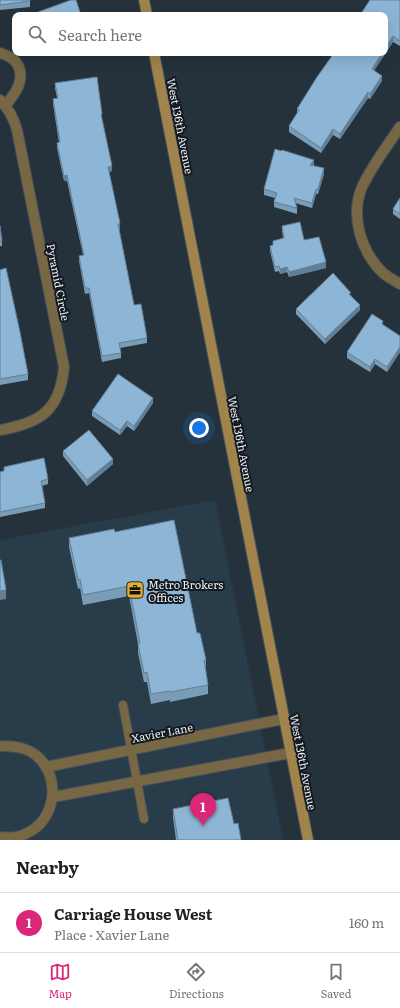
<!DOCTYPE html>
<meta charset="utf-8">
<style>
body{margin:0;font-family:Literata,serif;background:#f6f6f6;color:#202124}
.you{position:absolute;left:199px;top:428px;width:14px;height:14px;margin:-10px;border:3px solid #fff;border-radius:50%;background:#1a73e8;box-shadow:0 0 0 6px #1a73e833}
.badge{display:grid;place-items:center;width:26px;height:26px;border-radius:50%;background:#db2777;color:#fff;font-size:13px;font-weight:700}
.pin{position:absolute;translate:-50% -33px;filter:drop-shadow(0 1px 2px #0008)}
.pin::after{content:'';position:absolute;top:21px;width:14px;height:12px;background:inherit;clip-path:polygon(0 0,100% 0,50% 100%)}
.list{margin:0;padding:0;list-style:none}
h2{display:flex;justify-content:space-between;align-items:center;height:52px;margin:0;padding:0 16px;font-size:17px}
h2 small{font-size:13px;font-weight:400;color:#757577}
.list li{display:grid;grid-template-columns:26px 1fr auto;gap:12px;align-items:center;box-sizing:border-box;height:60px;padding:0 16px;border-top:1px solid #e0e0e0}
.list b{display:block;font-size:15px;white-space:nowrap}
.list p{margin:0;font-size:13px;white-space:nowrap;color:#757577}
.list em{font-size:13px;font-style:normal;color:#757577}
.icon{flex:none;width:22px;height:22px;fill:none;stroke:currentColor;stroke-width:2;stroke-linecap:round;stroke-linejoin:round}
.map{position:relative;flex:none;width:400px;height:840px;overflow:hidden}
.search{position:absolute;background:#fff;box-shadow:0 4px 16px #0002;left:12px;right:12px;top:12px;height:44px;display:flex;align-items:center;gap:10px;box-sizing:border-box;padding:0 14px;border-radius:8px;color:#757577;font-size:15px}
.sheet{height:112px;background:#fff}
nav{display:flex;justify-content:space-around;align-items:center;box-sizing:border-box;height:56px;border-top:1px solid #e0e0e0;background:#fff;font-size:11px;color:#757577}
nav a{display:grid;justify-items:center;gap:2px}
nav .on{color:#db2777}
.map>svg:first-child{display:block}
</style>
<div class="map">
<svg width="400" height="840" viewBox="0 0 400 840">
<rect width="100%" height="100%" fill="#25323c"/>
<polygon fill="#293c4a" points="215,500 283,840 0,840 0,540"/>
<g fill="none" stroke-linecap="round" stroke-linejoin="round">
<defs>
<polyline id="service" points="123,705 144,819"/>
<g id="minor">
<path d="M0,53C15,57 24,67 19,84C17,92 10,99 6,105"/>
<path d="M0,100C9,109 14,119 17,130L64,367C60,410 41,423 0,430"/>
<path d="M400,127C387,146 372,166 362,187C350,216 361,251 382,272C387,277 394,280 400,284"/>
<path d="M0,746C14,746 27,747 38,757C61,778 56,820 27,833C19,838 9,838 0,837"/>
<polyline points="46,767 283,719"/>
<polyline points="53,797 290,753"/>
</g>
<g id="secondary">
<polyline points="144,0 147,15"/>
<polyline points="154,53 308,840"/>
</g>
</defs>
<use href="#service" stroke="#44505a" stroke-width="10"/>
<use href="#minor" stroke="#44505a" stroke-width="12"/>
<use href="#secondary" stroke="#44505a" stroke-width="12"/>
<use href="#service" stroke="#786744" stroke-width="8"/>
<use href="#minor" stroke="#786744" stroke-width="10"/>
<use href="#secondary" stroke="#a0844b" stroke-width="10"/>
</g>
<g fill="#799cb7">
<polygon points="0,0 30,0 30,7 0,10"/>
<polygon points="400,0 400,46 393,42 374,70 382,81 370,99 368,98 340,139 333,135 321,153 289,132 289,126 297,113 297,109"/>
<polygon points="55,83 102,114 102,120 112,171 109,172 120,229 119,229 134,305 147,338 147,343 120,348 121,353 121,358 102,362 89,293 85,294 79,261 79,256 83,255 67,181 64,181 57,148 57,143 59,143 53,104 53,99 57,98 55,88"/>
<polygon points="313,165 324,174 318,194 316,194 312,208 295,203 297,208 297,214 274,207 274,202 275,198 264,195 264,189 314,165"/>
<polygon points="400,198 400,219 393,214 393,209"/>
<polygon points="0,226 2,241 2,246 0,246"/>
<polygon points="282,226 304,240 326,268 289,277 287,272 280,274 279,271 275,272 270,251 270,246 273,245 273,241 283,238 282,231"/>
<polygon points="0,270 28,374 28,380 0,385"/>
<polygon points="351,295 360,310 325,344 296,314 296,309"/>
<polygon points="383,325 400,336 400,352 387,372 375,364 370,372 347,358 347,352"/>
<polygon points="153,403 134,431 127,426 120,435 92,416 92,411"/>
<polygon points="63,451 113,464 87,486 63,456"/>
<polygon points="4,467 48,479 48,484 42,486 45,503 45,508 0,517 0,472 4,471"/>
<polygon points="115,532 197,633 206,660 206,669 208,685 208,694 170,702 170,700 151,704 147,682 144,682 138,653 138,644 129,596 83,605 80,588 78,589 69,547 69,538"/>
<polygon points="173,809 234,824 241,840 176,840 173,818"/>
</g>
<g fill="#637f95">
<polygon points="393,36 393,42 372,74 372,69 382,53 385,53 385,49"/>
<polygon points="382,76 382,81 370,99 370,94"/>
<polygon points="368,92 368,98 340,139 340,134"/>
<polygon points="333,129 333,135 321,153 321,148"/>
<polygon points="314,160 314,165 310,170 310,165"/>
<polygon points="112,166 112,171 108,172 108,167"/>
<polygon points="324,168 324,174 318,194 318,189"/>
<polygon points="67,175 67,181 64,181 64,176"/>
<polygon points="316,189 316,194 312,208 312,203"/>
<polygon points="120,223 120,229 118,229 118,224"/>
<polygon points="326,262 326,268 289,277 289,272"/>
<polygon points="287,267 287,272 280,274 280,269"/>
<polygon points="360,305 360,310 325,344 325,339"/>
<polygon points="400,347 400,352 387,372 387,367"/>
<polygon points="375,359 375,364 370,372 370,367"/>
<polygon points="153,398 153,403 134,431 134,426"/>
<polygon points="127,421 127,426 120,435 120,430"/>
<polygon points="113,459 113,464 87,486 87,480"/>
<polygon points="6,590 6,599 0,600 0,591"/>
</g>
<g fill="#8db5d5" stroke="#637f95">
<polygon points="0,0 30,0 30,1 0,5"/>
<polygon points="71,0 76,0 81,15 39,15 38,12"/>
<polygon points="370,0 400,0 400,41 393,36 385,49 385,15 360,15"/>
<polygon points="334,53 382,53 372,69 382,76 370,94 368,92 340,134 333,129 321,148 289,126 299,110 297,109 317,77"/>
<polygon points="97,77 102,114 101,114 112,166 108,167 120,223 118,224 134,305 141,304 147,338 119,343 121,353 102,356 89,288 85,288 79,256 84,255 67,175 64,176 57,143 60,142 53,99 58,98 55,83"/>
<polygon points="275,149 281,151 282,150 314,160 310,165 324,168 318,189 316,189 312,203 294,198 297,208 274,202 277,193 264,189"/>
<polygon points="400,198 400,214 393,209"/>
<polygon points="300,222 304,240 319,237 326,262 289,272 287,267 280,269 279,266 275,267 270,246 273,245 273,241 284,238 282,226"/>
<polygon points="0,226 2,241 0,241"/>
<polygon points="6,268 20,332 28,374 0,379 0,270"/>
<polygon points="333,273 351,293 349,294 360,305 325,339 296,309"/>
<polygon points="372,314 383,321 382,324 400,336 400,347 387,367 375,359 370,367 347,352"/>
<polygon points="118,374 153,398 134,426 127,421 120,430 92,411"/>
<polygon points="89,430 113,459 87,480 63,451"/>
<polygon points="44,458 48,479 41,481 45,503 0,512 0,472 4,471 4,467"/>
<polygon points="174,520 197,633 200,633 206,660 204,660 208,685 170,692 170,691 151,694 147,672 144,673 138,644 140,643 129,586 83,595 80,579 78,580 69,538 114,529 115,532"/>
<polygon points="0,560 1,560 6,590 0,591"/>
<polygon points="228,798 234,824 238,823 241,840 178,840 173,809"/>
</g>
<defs>
<symbol id="office-square" viewBox="-11 -11 22 22"><rect x="-9" y="-9" width="18" height="18" rx="4" fill="#e2af34" stroke="#13191e"/><path d="M-6-3h4V-5.5h4V-3h4V5H-6ZM-1-4.5V-3h2v-1.5ZM-6 0V1H6V0Z" fill="#111"/></symbol>
</defs>
<g fill-rule="evenodd">
<use href="#office-square" x="125" y="580" width="20" height="20"/>
</g>
<g text-anchor="middle" dominant-baseline="central" stroke-width="4" stroke-linejoin="round" paint-order="stroke">
<g font-size="11" fill="#e8f0f7" stroke="#13191e">
<text transform="translate(181 126) rotate(79)">West 136th Avenue</text>
<text transform="translate(59 282) rotate(79)">Pyramid Circle</text>
<text transform="translate(242 444) rotate(79)">West 136th Avenue</text>
<text transform="translate(162 732) rotate(-11)">Xavier Lane</text>
<text transform="translate(304 762) rotate(79)">West 136th Avenue</text>
</g>
<g font-size="11" fill="#e8f0f7" stroke="#13191e" text-anchor="start">
<text x="148" y="584">Metro Brokers<tspan x="148" dy="13">Offices</tspan></text>
</g>
</g>
</svg>
<div class="you"></div>
<div class="pin badge" style="left:203px;top:826px">1</div>
<div class="search"><svg class="icon" aria-label="search" viewBox="0 0 24 24"><circle cx="10" cy="10" r="6"/><path d="M15 15l6 6"/></svg>Search here</div>
</div>
<section class="sheet">
<h2>Nearby<small></small></h2>
<ul class="list">
<li><span class="badge">1</span><div><b>Carriage House West</b><p>Place · Xavier Lane</p></div><em>160 m</em></li>
</ul>
</section>
<nav>
<a class="on"><svg class="icon" aria-label="map" viewBox="0 0 24 24"><path d="M3 6l6-2 6 2 6-2v14l-6 2-6-2-6 2zM9 4v14M15 6v14"/></svg>Map</a>
<a><svg class="icon" aria-label="directions" viewBox="0 0 24 24"><path d="M12 3l9 9-9 9-9-9zM9 14v-3h6M13 9l2 2-2 2"/></svg>Directions</a>
<a><svg class="icon" aria-label="saved" viewBox="0 0 24 24"><path d="M7 4h10v16l-5-4-5 4z"/></svg>Saved</a>
</nav>
